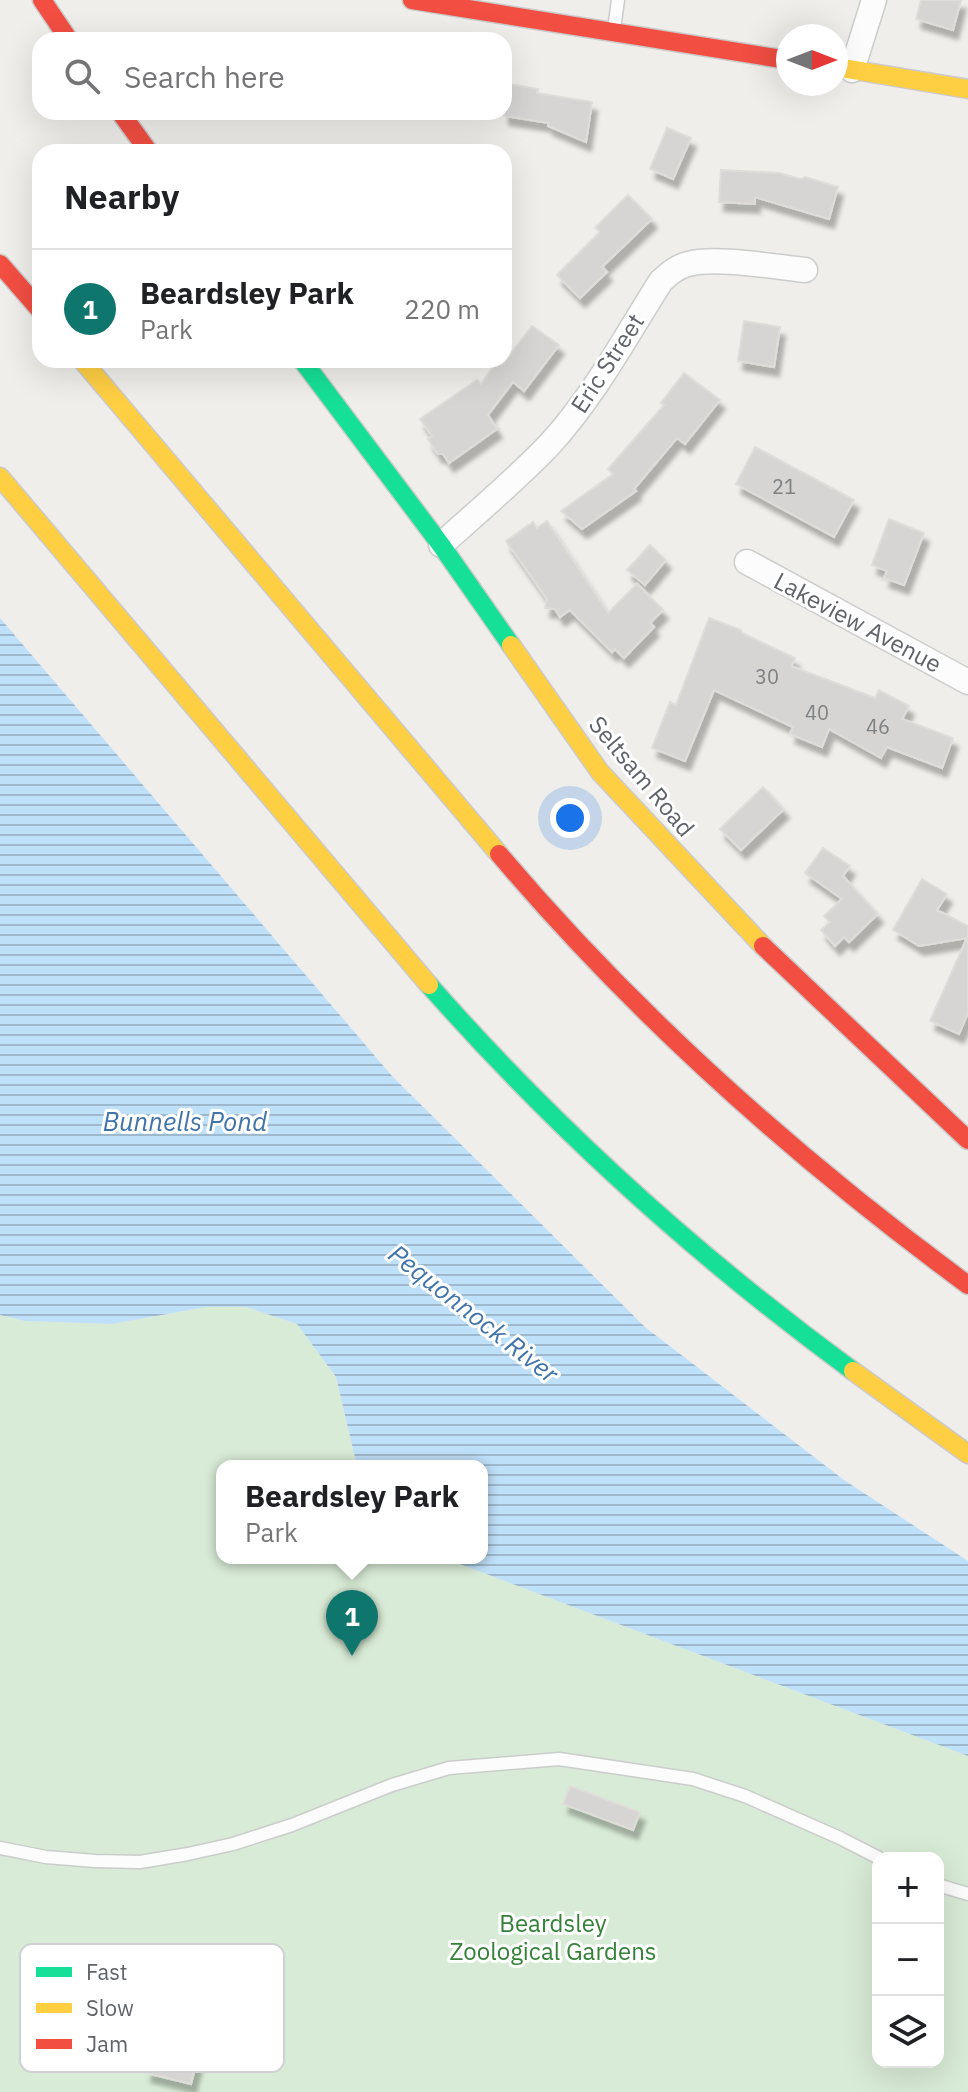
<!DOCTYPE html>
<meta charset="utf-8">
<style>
body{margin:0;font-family:"IBM Plex Sans",sans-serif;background:#f2f2f2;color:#202124}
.controls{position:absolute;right:24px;bottom:24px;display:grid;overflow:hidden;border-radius:16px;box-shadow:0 8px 32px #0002}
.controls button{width:72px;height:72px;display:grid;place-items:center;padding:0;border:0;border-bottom:2px solid #e0e0e0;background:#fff;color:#202124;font:40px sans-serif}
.compass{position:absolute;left:776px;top:24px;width:72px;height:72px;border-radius:50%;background:#fff;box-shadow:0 8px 32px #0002;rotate:90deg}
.you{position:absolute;left:570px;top:818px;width:28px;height:28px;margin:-20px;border:6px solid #fff;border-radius:50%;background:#1a73e8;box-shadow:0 0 0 12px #1a73e833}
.badge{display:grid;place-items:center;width:52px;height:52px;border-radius:50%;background:#0f766e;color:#fff;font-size:26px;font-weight:700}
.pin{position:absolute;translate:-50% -66px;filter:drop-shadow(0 2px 4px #0008)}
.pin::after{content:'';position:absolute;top:42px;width:28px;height:24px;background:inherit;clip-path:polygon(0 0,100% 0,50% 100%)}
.popup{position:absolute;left:216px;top:1460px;width:272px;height:104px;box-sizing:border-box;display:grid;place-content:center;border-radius:16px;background:#fff;filter:drop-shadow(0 2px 6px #0005);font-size:26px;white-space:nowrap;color:#757577}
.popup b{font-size:30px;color:#202124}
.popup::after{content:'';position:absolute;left:50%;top:100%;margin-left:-16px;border:16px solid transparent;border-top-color:#fff}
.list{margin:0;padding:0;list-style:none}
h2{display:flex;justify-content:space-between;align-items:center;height:104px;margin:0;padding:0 32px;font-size:34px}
h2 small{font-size:26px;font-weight:400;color:#757577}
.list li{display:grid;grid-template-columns:52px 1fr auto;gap:24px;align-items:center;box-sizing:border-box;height:120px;padding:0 32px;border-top:2px solid #e0e0e0}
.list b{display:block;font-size:30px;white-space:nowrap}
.list p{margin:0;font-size:26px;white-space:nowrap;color:#757577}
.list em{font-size:26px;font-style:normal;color:#757577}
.icon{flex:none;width:44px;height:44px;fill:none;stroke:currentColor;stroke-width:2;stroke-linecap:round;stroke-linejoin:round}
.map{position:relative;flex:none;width:968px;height:2092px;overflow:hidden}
.search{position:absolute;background:#fff;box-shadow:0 8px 32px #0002;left:32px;top:32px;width:480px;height:88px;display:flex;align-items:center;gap:20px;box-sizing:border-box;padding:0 28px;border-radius:24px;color:#757577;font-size:30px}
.panel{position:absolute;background:#fff;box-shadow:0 8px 32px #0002;left:32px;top:144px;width:480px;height:224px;border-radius:24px}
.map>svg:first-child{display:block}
</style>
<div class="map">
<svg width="968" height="2092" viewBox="0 0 968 2092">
<defs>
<pattern id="water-rules" width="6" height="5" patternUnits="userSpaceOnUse" patternTransform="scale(2)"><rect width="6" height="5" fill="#bfe0f9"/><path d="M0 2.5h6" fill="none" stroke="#9eb9cd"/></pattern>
<filter id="shadow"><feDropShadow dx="5" dy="9" stdDeviation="2" flood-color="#0004"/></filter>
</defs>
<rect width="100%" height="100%" fill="#efeeea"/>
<path fill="#d8ebd6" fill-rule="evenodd" d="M206,1307H246L297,1324L336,1377L357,1466H222V1558H444L968,1756V2092H0V1315L26,1321L112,1324ZM878,1858H938V2062H878Z"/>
<polygon fill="url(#water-rules)" points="0,618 392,1076 645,1327 844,1480 968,1561 968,1756 444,1558 482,1558 482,1466 357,1466 336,1377 297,1324 246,1307 206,1307 112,1324 25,1321 0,1315"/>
<g fill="#d6d5d3" stroke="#deddd9" stroke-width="2" filter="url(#shadow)">
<polygon points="921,0 961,0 953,30 916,19"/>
<polygon points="504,83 538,89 537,93 592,102 586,142 548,126 549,123 504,116"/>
<polygon points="667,128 691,138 673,179 650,169"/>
<polygon points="721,170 779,173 801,179 805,177 838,187 829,219 755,197 755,204 719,202"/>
<polygon points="628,195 652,219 602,267 607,272 580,298 557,275 600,232 595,228"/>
<polygon points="744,321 780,327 774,367 738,361"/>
<polygon points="532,326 559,345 524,391 513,382 488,415 497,429 449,463 443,454 438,454 428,439 432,436 420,419 477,380 481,384 497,361 502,365"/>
<polygon points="684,373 720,400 685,444 677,438 634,489 636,491 582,529 561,511 613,474 608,469 664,405 661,403"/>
<polygon points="755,447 854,500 834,537 736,484"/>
<polygon points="889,519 924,533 904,585 884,578 887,571 872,565"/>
<polygon points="547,521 608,613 637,584 663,610 650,623 654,627 624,658 615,649 612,652 570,610 560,617 555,609 545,608 547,599 506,541 533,522 537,528"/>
<polygon points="650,545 666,560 645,585 627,570"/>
<polygon points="709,618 741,630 742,633 795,658 791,666 875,698 879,690 909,706 902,719 953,738 942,768 887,747 881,758 829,729 822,747 790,734 793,727 714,690 685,761 652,748 670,702 676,705"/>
<polygon points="763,787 784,809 741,850 720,829"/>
<polygon points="823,848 850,866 843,876 878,914 849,942 844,937 835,946 821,930 830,922 824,916 842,899 805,873"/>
<polygon points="922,879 947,894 937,910 968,926 968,1013 959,1034 930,1021 967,938 919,946 893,930"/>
<polygon points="570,1786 640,1812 633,1830 563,1804"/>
<polygon points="162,2012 207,2023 191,2084 146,2073"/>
</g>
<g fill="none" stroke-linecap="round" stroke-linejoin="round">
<defs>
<g id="lane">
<polyline points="614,29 618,0"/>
<polyline points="0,1848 46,1857 95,1861 140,1862 188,1854 233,1844 292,1825 392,1785 449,1768 559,1759 693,1779 745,1796 840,1838 879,1858"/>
<polyline points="938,1885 968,1894"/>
</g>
<g id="street">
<polyline points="852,70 874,0"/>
<path d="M441,545C477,512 516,480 550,444C594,396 626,336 661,281C670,273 677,267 688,264C715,256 775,267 805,270"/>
<polyline points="747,562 968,682"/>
</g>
<g id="fast">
<polyline points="302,360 441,545 511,645"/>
<path d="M429,985C555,1128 699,1258 853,1371"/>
</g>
<g id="slow">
<polyline points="836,67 968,89"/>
<polyline points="82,360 499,854"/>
<polyline points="0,477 429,985"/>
<polyline points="511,645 600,772 763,946"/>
<polyline points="853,1371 968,1454"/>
</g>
<g id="jam">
<polyline points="42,0 69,40"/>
<polyline points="412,0 788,60"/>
<polyline points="120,112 149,152"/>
<polyline points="0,264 40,310"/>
<path d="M499,854C637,1017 797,1159 968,1285"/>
<polyline points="763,946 968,1140"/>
</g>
</defs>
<use href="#lane" stroke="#cbcccc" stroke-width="15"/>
<use href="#street" stroke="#cbcccc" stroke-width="27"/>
<use href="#fast" stroke="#cacacb" stroke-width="21"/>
<use href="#slow" stroke="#cacacb" stroke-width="21"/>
<use href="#jam" stroke="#cacacb" stroke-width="21"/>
<use href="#lane" stroke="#fdfcfc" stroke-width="12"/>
<use href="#street" stroke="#fdfcfc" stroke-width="24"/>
<use href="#fast" stroke="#16e098" stroke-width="18"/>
<use href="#slow" stroke="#ffcf43" stroke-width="18"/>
<use href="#jam" stroke="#f24e42" stroke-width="18"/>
</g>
<g text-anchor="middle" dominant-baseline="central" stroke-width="6" stroke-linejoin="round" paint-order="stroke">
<g font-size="20" fill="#7e8184">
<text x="784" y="486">21</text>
<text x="767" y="676">30</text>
<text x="817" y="712">40</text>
<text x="878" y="726">46</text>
</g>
<g font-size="24" fill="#5f6368" stroke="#fff">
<text transform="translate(607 363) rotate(-57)">Eric Street</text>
<text transform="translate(858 622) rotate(28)">Lakeview Avenue</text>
<text transform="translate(642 776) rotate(50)">Seltsam Road</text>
</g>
<g font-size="24" fill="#348238" stroke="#fff">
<text x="553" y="1923">Beardsley<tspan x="553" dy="28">Zoological Gardens</tspan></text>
</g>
<g font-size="26" font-style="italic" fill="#4174aa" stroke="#fff">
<text x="185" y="1121">Bunnells Pond</text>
<text transform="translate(474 1313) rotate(38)">Pequonnock River</text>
</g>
</g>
<rect x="20" y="1944" width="264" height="128" rx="12" fill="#fff" stroke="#cfd0d2" stroke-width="2"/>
<rect x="36" y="1967" width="36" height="10" fill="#16e098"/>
<rect x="36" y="2003" width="36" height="10" fill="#ffcf43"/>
<rect x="36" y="2039" width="36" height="10" fill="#f24e42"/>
<g font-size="22" fill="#5f6368">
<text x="86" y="1980">Fast</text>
<text x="86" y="2016">Slow</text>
<text x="86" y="2052">Jam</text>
</g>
</svg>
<div class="controls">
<button>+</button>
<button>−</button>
<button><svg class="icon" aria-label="layers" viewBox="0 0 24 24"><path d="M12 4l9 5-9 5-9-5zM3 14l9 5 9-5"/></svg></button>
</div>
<svg class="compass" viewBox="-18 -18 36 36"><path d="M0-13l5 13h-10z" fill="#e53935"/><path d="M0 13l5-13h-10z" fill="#757577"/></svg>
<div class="you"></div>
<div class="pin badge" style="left:352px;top:1656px">1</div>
<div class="popup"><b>Beardsley Park</b>Park</div>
<div class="search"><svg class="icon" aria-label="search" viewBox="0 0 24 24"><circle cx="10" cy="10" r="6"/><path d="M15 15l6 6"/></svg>Search here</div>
<section class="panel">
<h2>Nearby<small></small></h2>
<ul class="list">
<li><span class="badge">1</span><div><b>Beardsley Park</b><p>Park</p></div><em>220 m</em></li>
</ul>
</section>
</div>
